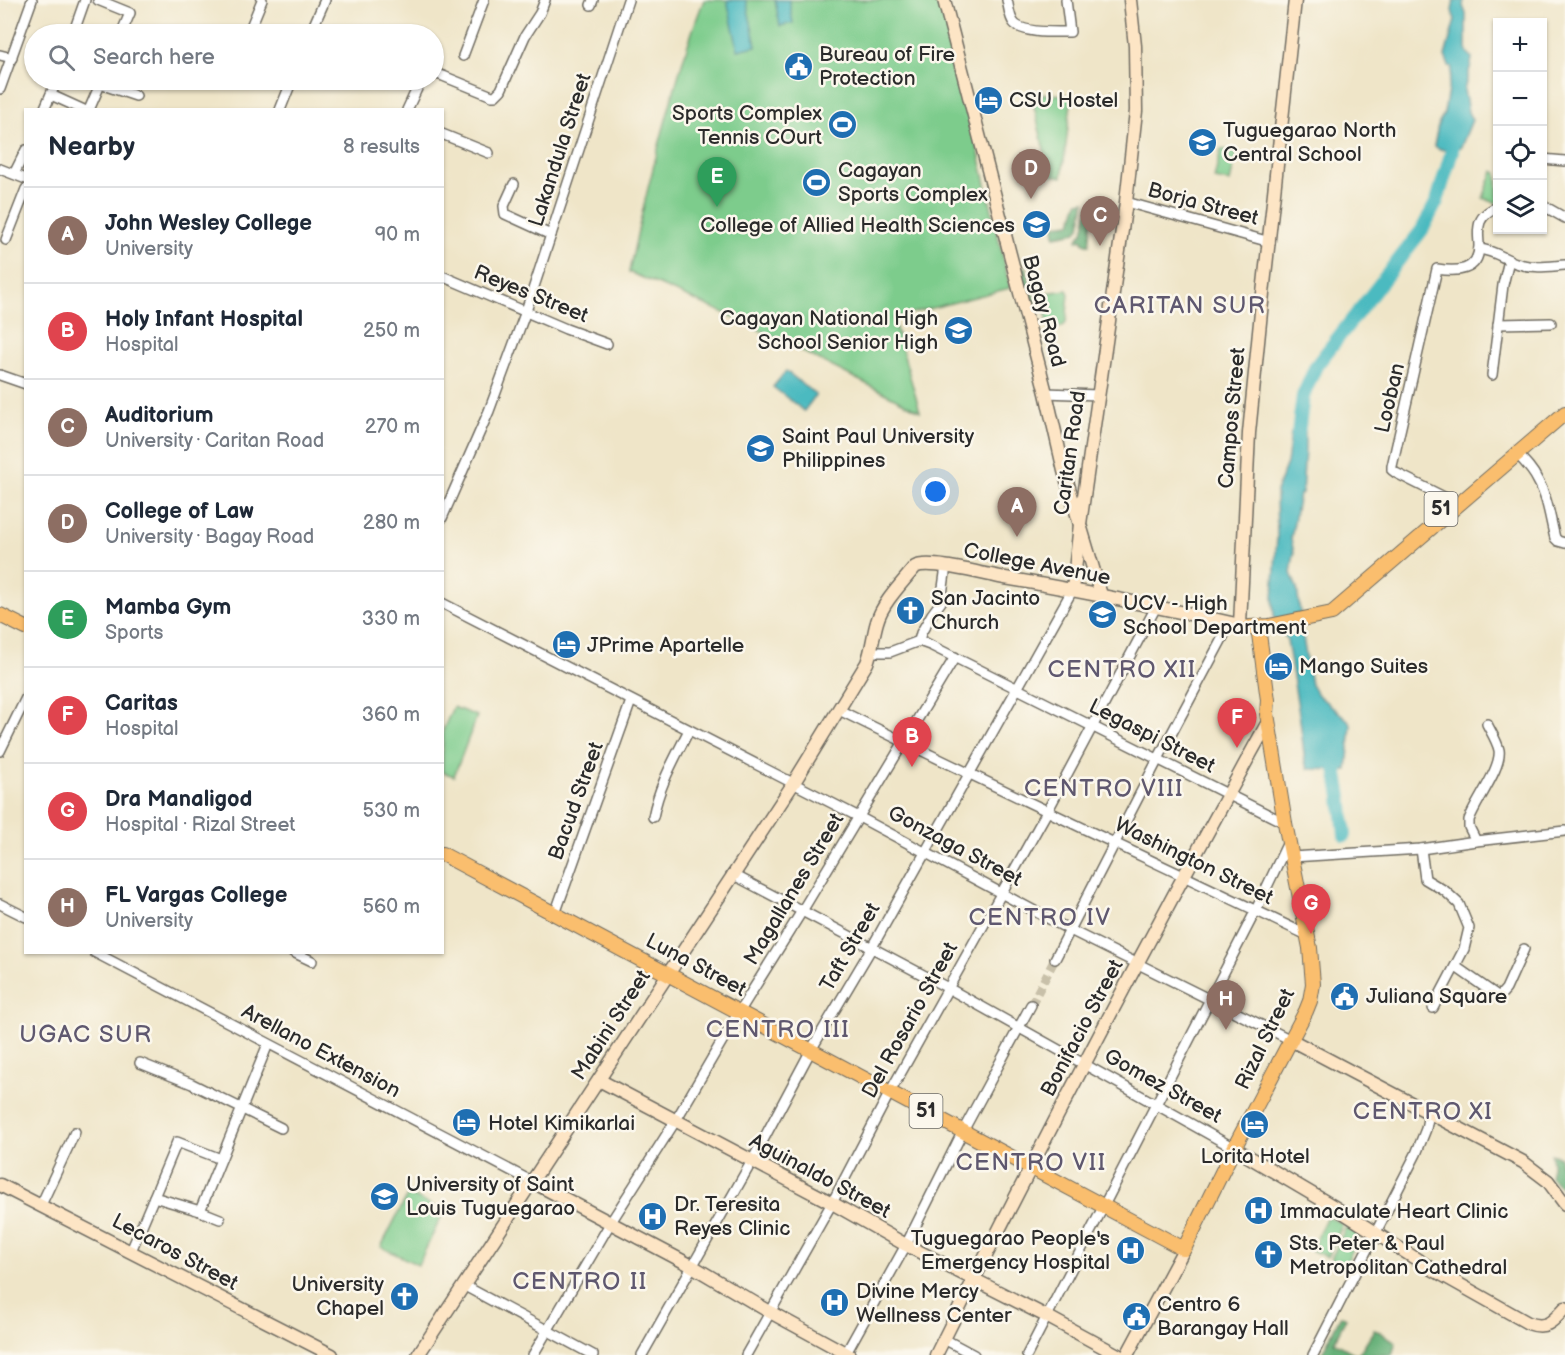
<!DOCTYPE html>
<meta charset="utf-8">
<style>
body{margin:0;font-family:"Balsamiq Sans",sans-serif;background:#f6f6f7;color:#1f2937}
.controls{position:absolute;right:18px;top:18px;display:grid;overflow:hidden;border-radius:0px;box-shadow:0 2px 4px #0004}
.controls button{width:54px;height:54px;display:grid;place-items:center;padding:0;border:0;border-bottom:2px solid #e0e1e3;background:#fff;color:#1f2937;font:30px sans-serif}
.you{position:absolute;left:936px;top:492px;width:21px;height:21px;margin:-15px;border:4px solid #fff;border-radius:50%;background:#1a73e8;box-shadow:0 0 0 9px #1a73e833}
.badge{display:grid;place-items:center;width:39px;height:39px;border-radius:50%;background:#1f6fb2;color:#fff;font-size:20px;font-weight:700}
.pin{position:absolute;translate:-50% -50px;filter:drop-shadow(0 2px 3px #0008)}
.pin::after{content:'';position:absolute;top:32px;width:21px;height:18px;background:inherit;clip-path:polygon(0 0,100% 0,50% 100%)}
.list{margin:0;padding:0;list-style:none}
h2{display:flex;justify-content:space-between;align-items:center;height:78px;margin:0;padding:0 24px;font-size:26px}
h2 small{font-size:20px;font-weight:400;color:#747a83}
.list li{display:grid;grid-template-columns:39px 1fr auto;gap:18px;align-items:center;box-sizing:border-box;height:96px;padding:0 24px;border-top:2px solid #e0e1e3}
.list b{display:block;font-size:22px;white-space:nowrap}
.list p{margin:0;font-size:20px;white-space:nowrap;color:#747a83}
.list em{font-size:20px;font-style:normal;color:#747a83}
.icon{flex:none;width:33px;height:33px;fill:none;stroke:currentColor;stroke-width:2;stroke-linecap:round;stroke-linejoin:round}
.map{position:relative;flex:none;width:1565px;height:1355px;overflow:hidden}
.search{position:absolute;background:#fff;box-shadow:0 2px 4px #0004;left:24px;top:24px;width:420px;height:66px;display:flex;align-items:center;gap:15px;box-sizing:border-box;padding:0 21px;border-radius:33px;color:#747a83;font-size:22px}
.panel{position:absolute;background:#fff;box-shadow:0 2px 4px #0004;left:24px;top:108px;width:420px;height:846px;border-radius:0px}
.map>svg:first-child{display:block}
</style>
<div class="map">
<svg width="1565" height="1355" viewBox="0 0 1565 1355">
<rect width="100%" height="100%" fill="#fbf7ec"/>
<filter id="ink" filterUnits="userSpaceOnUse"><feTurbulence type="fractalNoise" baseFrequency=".0167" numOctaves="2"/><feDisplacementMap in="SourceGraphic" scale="12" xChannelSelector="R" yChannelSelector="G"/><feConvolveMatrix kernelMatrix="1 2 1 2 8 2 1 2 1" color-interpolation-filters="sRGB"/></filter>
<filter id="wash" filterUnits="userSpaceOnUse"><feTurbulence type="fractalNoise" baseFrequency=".008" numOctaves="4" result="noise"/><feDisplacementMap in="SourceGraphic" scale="24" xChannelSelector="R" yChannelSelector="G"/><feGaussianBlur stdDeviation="1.35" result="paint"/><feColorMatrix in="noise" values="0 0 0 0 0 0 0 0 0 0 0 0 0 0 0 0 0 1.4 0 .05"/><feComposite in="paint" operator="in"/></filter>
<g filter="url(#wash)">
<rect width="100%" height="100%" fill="#efe5c8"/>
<g fill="#7dcc8c" stroke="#547c5c" stroke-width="1.5">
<path d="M704,0H940L964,89L1010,288L893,318L920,411L736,318L629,272C641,214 655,158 671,101C681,67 690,33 704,0Z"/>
<polygon points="1041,94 1072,95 1062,177 1050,175 1033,102 1034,97"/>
<polygon points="1221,149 1237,152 1230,182 1214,179"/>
<polygon points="1493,171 1497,173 1498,200 1496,203 1483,198"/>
<polygon points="1066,290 1067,290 1069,294 1066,323 1062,327 1052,327 1048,324 1043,296 1046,293"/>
<polygon points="453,707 477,716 454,776 442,772 443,730"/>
<polygon points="408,1194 444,1211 418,1265 381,1247"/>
<polygon points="1327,1216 1343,1224 1327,1257 1311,1250"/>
<polygon points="1346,1227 1360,1234 1345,1266 1331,1259"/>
</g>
<g fill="#66b078" stroke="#486e52" stroke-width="1.5">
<polygon points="1085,201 1080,227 1076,232 1055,236 1054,225 1071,223 1078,202"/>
<polygon points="1089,205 1094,206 1089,245 1084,243 1082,239 1077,241 1077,239 1083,232"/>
<polygon points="1026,267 1038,312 1031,313 1019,269"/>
<polygon points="1551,1154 1560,1157 1560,1164 1565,1168 1565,1189 1558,1185 1550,1177 1552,1166"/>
<polygon points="1341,1315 1346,1318 1334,1342 1357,1355 1321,1355"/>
<polygon points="1374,1330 1380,1332 1396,1342 1392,1355 1358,1355"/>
</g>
<g fill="#4bbac0" stroke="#3b7276" stroke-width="1.5">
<polygon points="727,0 746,0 756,46 738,50"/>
<polygon points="775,0 789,0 793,23 780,26"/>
<path d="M1454,0H1464L1463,6L1466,14V50L1472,58L1471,64L1464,90L1468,112L1472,120L1461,147C1450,151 1444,152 1434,146L1438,125L1444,113L1452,67L1449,66L1445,56L1455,20L1452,11Z"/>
<polygon points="786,371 816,395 804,411 773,387"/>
<polygon points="1305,432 1305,450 1302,493 1299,495 1298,499 1291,539 1294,553 1291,573 1297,588 1304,644 1311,685 1319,696 1347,719 1351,724 1347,770 1308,769 1305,762 1300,720 1287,640 1274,617 1273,599 1277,537 1276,491 1287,463 1291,433"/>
</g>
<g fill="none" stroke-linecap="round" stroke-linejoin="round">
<g stroke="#4bbac0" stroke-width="14">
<polyline points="1296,449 1303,396 1316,366 1422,230 1437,201 1452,151 1453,133"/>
<polyline points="1333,752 1341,797 1345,835"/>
</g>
</g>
</g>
<g filter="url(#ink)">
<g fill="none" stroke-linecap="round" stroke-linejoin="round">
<polyline stroke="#c8c0a9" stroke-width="9" stroke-dasharray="9 4.5" stroke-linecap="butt" points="1031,1005 1055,959"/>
<defs>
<g id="street">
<polyline points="98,0 130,13 121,34"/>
<path d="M1007,0C1009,7 1009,17 1014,23C1023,34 1056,32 1070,32L1066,0"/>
<polyline points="591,5 593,0"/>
<polyline points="73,34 85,0"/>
<polyline points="248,34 262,0"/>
<polyline points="310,34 325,0"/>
<polyline points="0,55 12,58"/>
<polyline points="463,56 484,0"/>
<polyline points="434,73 443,76 492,96 495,96 501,90 525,36 540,13 545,0"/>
<polyline points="100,84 136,96"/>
<polyline points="0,89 32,0"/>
<polyline points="51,95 84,110"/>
<polyline points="44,110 57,80"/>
<polyline points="89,110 102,80"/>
<polyline points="280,110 292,80"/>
<polyline points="407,110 421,80"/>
<polyline points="442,134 489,153"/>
<polyline points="1542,159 1565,161"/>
<polyline points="0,169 26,179"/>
<polyline points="14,174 26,150"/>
<polyline points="514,184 504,206 505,214 551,235"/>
<polyline points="1126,202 1270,242"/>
<polyline points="1542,205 1565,218"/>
<polyline points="6,240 26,189"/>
<path d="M1479,249C1496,251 1502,258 1516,263C1532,269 1549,266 1565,265"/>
<polyline points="442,276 566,329 607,344"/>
<polyline points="1498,324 1551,323"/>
<polyline points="0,375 26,384"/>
<polyline points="1492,375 1503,285 1509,260"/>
<polyline points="1046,393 1098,395"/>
<path d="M1517,454C1525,462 1533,470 1538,481C1548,498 1550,519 1555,538L1558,541L1565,543"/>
<path d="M1450,500L1396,473L1392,470V466L1437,269C1456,272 1479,272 1479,246C1479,238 1477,230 1480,222C1483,214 1491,210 1498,206"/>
<polyline points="442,518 489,411 526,311 628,0"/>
<polyline points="442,603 859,817 1070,930 1291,1040"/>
<polyline points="919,641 921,633 932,614 941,602 946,566"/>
<polyline points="871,652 890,652 919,641 930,645 1285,823"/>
<path d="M839,710C994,787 1151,860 1307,935"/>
<polyline points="0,751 26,698"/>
<path d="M653,817C659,785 675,758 689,730"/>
<path d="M1476,841L1469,827V820C1475,802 1502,768 1499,750C1497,741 1491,732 1487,724"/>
<polyline points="1421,849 1425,879 1445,891 1459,904 1469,928 1464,949 1433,1008"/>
<polyline points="1292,857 1421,849 1476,841 1565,831"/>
<polyline points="732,874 948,988 1234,1148"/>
<polyline points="0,904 26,917"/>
<polyline points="555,914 631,701"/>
<polyline points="94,952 531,1181"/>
<polyline points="293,952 312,961"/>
<polyline points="1055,959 1158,759 1231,622"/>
<polyline points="1456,967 1499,997 1506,989 1524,949"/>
<polyline points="140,1063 192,1084 281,1128"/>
<polyline points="154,1197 177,1142 221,1159"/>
<polyline points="41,1205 75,1132"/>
<polyline points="200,1211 268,1044"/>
<polyline points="131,1251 154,1197 200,1211 220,1219"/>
<polyline points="463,1285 593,1355"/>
<polyline points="944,1339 974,1355"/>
<polyline points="533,1355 611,1222 676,1120 739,1012 802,911 955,657"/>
<polyline points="642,1355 752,1161 811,1050 871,949 1073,589"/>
<polyline points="746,1355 832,1203 890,1092 1048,810 1156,607"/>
<polyline points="845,1355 906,1245 963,1131 1031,1005"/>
<polyline points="1027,1355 1256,910 1289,840"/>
<polyline points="1313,1355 1416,1154 1426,1129 1429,1113"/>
</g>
<g id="secondary">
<polyline points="944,0 1046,393 1064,471 1101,595"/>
<polyline points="1073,589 1080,524 1126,202 1136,111 1135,46 1130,0"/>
<polyline points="1240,625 1249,433 1261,312 1295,0"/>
<polyline points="1291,1040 1523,1162 1548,1181 1565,1204"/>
<polyline points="599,1080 832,1203 906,1245 1048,1317 1118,1355"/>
<path d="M1234,1148L1336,1208L1432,1269L1528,1323C1547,1330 1553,1321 1565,1308"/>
<polyline points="531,1181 692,1266 770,1312 849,1355"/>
<polyline points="0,1185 332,1355"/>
<path d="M418,1355L793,784L867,663C872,650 873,635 877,622C882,603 903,582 915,567C929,559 987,575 1005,578C1087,592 1168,609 1249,627"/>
<path d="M936,1355C1042,1142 1153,930 1268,722"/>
<polyline points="1127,1355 1184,1249"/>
</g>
<g id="primary">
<polyline points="0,615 26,628"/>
<polyline points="1250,627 1269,626 1332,613 1565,413"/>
<polyline points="442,854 1184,1249 1234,1148 1306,1011 1310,1001 1313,984 1310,948 1285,823 1267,714 1268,700 1258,627"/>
</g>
</defs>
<use href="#street" stroke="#706c62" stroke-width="12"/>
<use href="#secondary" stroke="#706c62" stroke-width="15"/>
<use href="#primary" stroke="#706c62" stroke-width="16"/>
<use href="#street" stroke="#fff" stroke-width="9"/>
<use href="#secondary" stroke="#fde5c5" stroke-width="12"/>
<use href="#primary" stroke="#fabe6e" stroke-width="14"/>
</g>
</g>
<defs>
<symbol id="civic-disc" viewBox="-11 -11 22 22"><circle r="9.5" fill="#1f6fb2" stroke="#fbf7ec"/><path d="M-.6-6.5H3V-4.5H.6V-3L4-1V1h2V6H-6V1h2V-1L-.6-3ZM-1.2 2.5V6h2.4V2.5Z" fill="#fff"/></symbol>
<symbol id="hotel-disc" viewBox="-11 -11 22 22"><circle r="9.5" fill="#1f6fb2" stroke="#fbf7ec"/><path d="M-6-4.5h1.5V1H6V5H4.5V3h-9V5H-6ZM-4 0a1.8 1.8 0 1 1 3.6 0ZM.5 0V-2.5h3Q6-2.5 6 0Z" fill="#fff"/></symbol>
<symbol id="stadium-disc" viewBox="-11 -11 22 22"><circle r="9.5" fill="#1f6fb2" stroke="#fbf7ec"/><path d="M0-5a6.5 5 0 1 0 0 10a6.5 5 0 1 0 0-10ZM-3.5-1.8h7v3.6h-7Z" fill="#fff"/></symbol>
<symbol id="school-disc" viewBox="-11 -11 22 22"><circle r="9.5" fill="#1f6fb2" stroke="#fbf7ec"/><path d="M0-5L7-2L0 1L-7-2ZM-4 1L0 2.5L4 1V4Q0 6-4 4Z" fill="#fff"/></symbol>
<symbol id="university-disc" viewBox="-11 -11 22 22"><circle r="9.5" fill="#1f6fb2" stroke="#fbf7ec"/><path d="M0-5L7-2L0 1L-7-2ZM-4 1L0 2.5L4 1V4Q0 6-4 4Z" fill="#fff"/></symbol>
<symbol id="church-disc" viewBox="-11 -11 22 22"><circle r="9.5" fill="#1f6fb2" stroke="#fbf7ec"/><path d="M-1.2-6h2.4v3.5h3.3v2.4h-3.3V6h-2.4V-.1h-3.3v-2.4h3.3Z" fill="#fff"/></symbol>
<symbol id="hospital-disc" viewBox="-11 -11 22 22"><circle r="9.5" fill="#1f6fb2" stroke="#fbf7ec"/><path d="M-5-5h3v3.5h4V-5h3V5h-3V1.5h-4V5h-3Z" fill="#fff"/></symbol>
</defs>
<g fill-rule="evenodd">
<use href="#civic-disc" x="782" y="50" width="33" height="33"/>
<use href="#hotel-disc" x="972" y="84" width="33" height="33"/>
<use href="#stadium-disc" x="826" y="108" width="33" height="33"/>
<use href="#school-disc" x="1186" y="126" width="33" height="33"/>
<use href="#stadium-disc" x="800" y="166" width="33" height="33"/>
<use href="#university-disc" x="1020" y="208" width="33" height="33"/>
<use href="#school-disc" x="942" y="314" width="33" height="33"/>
<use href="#university-disc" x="744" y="432" width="33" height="33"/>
<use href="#church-disc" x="894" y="594" width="33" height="33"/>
<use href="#school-disc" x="1086" y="598" width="33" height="33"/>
<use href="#hotel-disc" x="550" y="628" width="33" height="33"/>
<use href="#hotel-disc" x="1262" y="650" width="33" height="33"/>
<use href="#civic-disc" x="1328" y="980" width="33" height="33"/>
<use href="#hotel-disc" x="450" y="1106" width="33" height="33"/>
<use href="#hotel-disc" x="1238" y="1108" width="33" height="33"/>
<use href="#university-disc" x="368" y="1180" width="33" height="33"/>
<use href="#hospital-disc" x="1242" y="1194" width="33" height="33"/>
<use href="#hospital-disc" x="636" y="1200" width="33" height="33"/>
<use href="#hospital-disc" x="1114" y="1234" width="33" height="33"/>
<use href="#church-disc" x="1252" y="1238" width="33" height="33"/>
<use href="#church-disc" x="388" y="1280" width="33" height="33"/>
<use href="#hospital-disc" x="818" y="1286" width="33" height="33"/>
<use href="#civic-disc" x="1120" y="1300" width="33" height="33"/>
</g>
<g text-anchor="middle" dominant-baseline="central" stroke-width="5" stroke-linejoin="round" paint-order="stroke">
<g fill="#fbf7ec" stroke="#696865" stroke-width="1.5">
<rect x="1424.5" y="492" width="33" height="34" rx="4.5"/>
<rect x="909.5" y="1094" width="33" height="34" rx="4.5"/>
</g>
<g font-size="20" font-weight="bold" fill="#2b2b2b">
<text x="1441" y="509">51</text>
<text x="926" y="1111">51</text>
</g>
<g font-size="21" fill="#2b2b2b" stroke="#fbf7ec" text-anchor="start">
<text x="819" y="54">Bureau of Fire<tspan x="819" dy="24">Protection</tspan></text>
<text x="1009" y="100">CSU Hostel</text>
<text x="822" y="113" text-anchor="end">Sports Complex<tspan x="822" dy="24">Tennis COurt</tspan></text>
<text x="1223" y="130">Tuguegarao North<tspan x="1223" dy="24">Central School</tspan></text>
<text x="838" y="170">Cagayan<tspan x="838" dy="24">Sports Complex</tspan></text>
<text x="1015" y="225" text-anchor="end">College of Allied Health Sciences</text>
<text x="938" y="318" text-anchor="end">Cagayan National High<tspan x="938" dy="24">School Senior High</tspan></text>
<text x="782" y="436">Saint Paul University<tspan x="782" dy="24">Philippines</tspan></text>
<text x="931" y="598">San Jacinto<tspan x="931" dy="24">Church</tspan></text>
<text x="1123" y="603">UCV - High<tspan x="1123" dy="24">School Department</tspan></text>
<text x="587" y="645">JPrime Apartelle</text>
<text x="1299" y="666">Mango Suites</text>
<text x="1366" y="996">Juliana Square</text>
<text x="488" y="1123">Hotel Kimikarlai</text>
<text x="1255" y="1156" text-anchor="middle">Lorita Hotel</text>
<text x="406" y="1184">University of Saint<tspan x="406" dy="24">Louis Tuguegarao</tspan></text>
<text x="674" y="1204">Dr. Teresita<tspan x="674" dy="24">Reyes Clinic</tspan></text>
<text x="1280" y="1211">Immaculate Heart Clinic</text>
<text x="1110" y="1238" text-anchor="end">Tuguegarao People's<tspan x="1110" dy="24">Emergency Hospital</tspan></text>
<text x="1289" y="1243">Sts. Peter &amp; Paul<tspan x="1289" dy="24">Metropolitan Cathedral</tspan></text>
<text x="384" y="1284" text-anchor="end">University<tspan x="384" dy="24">Chapel</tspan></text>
<text x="856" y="1291">Divine Mercy<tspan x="856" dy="24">Wellness Center</tspan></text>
<text x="1157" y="1304">Centro 6<tspan x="1157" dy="24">Barangay Hall</tspan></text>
</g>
<g font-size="21" fill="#2b2b2b" stroke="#fbf7ec">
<text transform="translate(560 150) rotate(-72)">Lakandula Street</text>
<text transform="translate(1203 204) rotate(15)">Borja Street</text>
<text transform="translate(531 294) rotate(22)">Reyes Street</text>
<text transform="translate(1044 311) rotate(75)">Bagay Road</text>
<text transform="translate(1390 398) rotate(-77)">Looban</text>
<text transform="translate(1232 418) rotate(-85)">Campos Street</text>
<text transform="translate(1070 453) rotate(-82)">Caritan Road</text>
<text transform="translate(1037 564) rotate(11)">College Avenue</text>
<text transform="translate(1152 736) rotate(27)">Legaspi Street</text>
<text transform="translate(576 801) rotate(-70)">Bacud Street</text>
<text transform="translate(955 846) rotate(28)">Gonzaga Street</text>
<text transform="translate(1194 861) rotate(26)">Washington Street</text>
<text transform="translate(794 889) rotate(-59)">Magallanes Street</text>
<text transform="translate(850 947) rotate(-60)">Taft Street</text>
<text transform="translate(696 965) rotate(28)">Luna Street</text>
<text transform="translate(910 1020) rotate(-61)">Del Rosario Street</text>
<text transform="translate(611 1025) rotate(-57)">Mabini Street</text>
<text transform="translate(1082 1028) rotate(-62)">Bonifacio Street</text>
<text transform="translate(1265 1039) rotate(-64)">Rizal Street</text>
<text transform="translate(321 1051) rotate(28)">Arellano Extension</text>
<text transform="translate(1163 1086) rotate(29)">Gomez Street</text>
<text transform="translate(820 1176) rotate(28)">Aguinaldo Street</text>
<text transform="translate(175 1252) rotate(28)">Lecaros Street</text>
</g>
<g font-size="24" letter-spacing="1.5" fill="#5f586f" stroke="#fbf7ec">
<text x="1180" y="305">CARITAN SUR</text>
<text x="1122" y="669">CENTRO XII</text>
<text x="1104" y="788">CENTRO VIII</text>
<text x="1040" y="917">CENTRO IV</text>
<text x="778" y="1029">CENTRO III</text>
<text x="86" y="1034">UGAC SUR</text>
<text x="1423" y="1111">CENTRO XI</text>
<text x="1031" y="1162">CENTRO VII</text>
<text x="580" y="1281">CENTRO II</text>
</g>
</g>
</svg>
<div class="controls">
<button>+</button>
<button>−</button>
<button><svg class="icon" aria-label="locate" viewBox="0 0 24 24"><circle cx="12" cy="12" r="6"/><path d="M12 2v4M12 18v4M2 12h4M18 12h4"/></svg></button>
<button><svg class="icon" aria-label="layers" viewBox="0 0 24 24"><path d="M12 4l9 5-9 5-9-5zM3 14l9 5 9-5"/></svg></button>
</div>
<div class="you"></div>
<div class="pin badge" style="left:1017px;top:537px;background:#8d6e63">A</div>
<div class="pin badge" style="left:912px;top:767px;background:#e0444e">B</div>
<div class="pin badge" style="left:1100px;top:246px;background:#8d6e63">C</div>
<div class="pin badge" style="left:1031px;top:199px;background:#8d6e63">D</div>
<div class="pin badge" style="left:717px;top:207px;background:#2e9e5b">E</div>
<div class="pin badge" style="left:1237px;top:748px;background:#e0444e">F</div>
<div class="pin badge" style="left:1311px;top:934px;background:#e0444e">G</div>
<div class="pin badge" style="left:1226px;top:1030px;background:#8d6e63">H</div>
<div class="search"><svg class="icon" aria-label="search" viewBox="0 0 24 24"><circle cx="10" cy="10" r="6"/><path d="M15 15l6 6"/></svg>Search here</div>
<section class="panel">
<h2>Nearby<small>8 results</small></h2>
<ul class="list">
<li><span class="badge" style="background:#8d6e63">A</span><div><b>John Wesley College</b><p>University</p></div><em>90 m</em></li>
<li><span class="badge" style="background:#e0444e">B</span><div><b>Holy Infant Hospital</b><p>Hospital</p></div><em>250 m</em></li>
<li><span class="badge" style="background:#8d6e63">C</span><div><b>Auditorium</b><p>University · Caritan Road</p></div><em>270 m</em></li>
<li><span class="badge" style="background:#8d6e63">D</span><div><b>College of Law</b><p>University · Bagay Road</p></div><em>280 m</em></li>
<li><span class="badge" style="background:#2e9e5b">E</span><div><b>Mamba Gym</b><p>Sports</p></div><em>330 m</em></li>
<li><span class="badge" style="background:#e0444e">F</span><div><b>Caritas</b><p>Hospital</p></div><em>360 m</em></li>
<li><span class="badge" style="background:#e0444e">G</span><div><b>Dra Manaligod</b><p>Hospital · Rizal Street</p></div><em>530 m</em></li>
<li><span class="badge" style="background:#8d6e63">H</span><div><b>FL Vargas College</b><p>University</p></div><em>560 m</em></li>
</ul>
</section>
</div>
